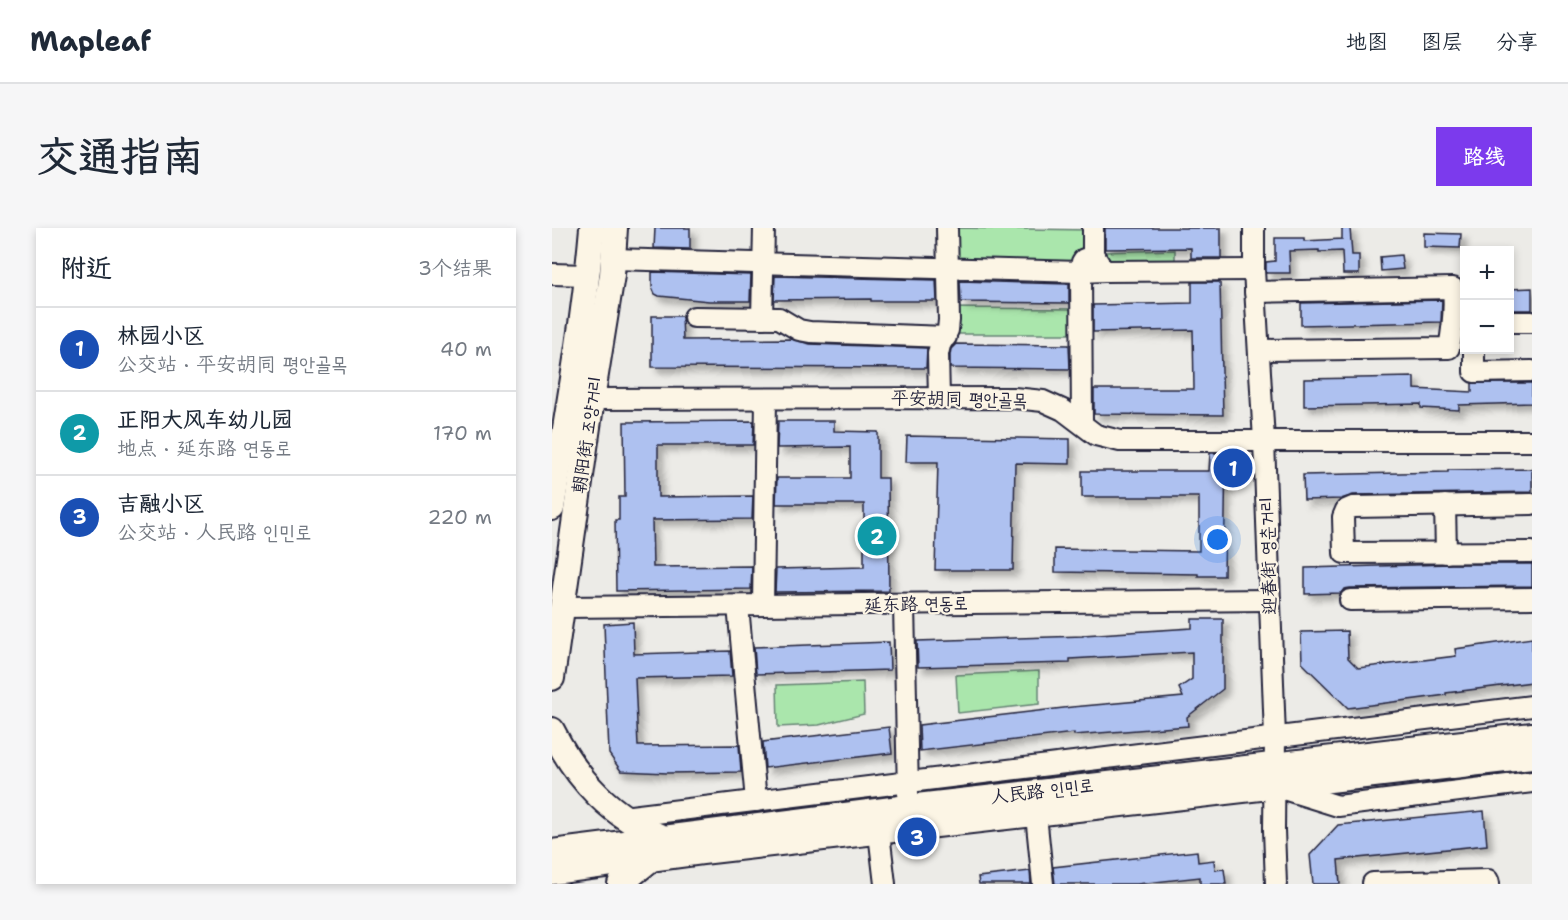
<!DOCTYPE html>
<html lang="zh">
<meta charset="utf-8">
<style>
body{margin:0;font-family:"Shantell Sans","LXGW WenKai TC","Poor Story",sans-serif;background:#f6f6f7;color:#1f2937}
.controls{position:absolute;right:18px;top:18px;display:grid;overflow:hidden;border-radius:0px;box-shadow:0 3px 9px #0003}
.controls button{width:54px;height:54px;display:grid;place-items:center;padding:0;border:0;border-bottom:2px solid #e0e1e3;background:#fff;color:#1f2937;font:30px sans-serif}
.you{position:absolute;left:666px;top:312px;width:21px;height:21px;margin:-15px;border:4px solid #fff;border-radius:50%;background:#1a73e8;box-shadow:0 0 0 9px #1a73e833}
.badge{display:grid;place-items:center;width:39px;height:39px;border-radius:50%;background:#7c3aed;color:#fff;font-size:20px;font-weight:700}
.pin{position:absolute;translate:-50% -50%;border:3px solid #fff;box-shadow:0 2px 6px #0006}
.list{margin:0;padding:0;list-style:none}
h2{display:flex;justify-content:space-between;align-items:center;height:78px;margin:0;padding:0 24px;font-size:26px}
h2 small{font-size:20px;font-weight:400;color:#747a83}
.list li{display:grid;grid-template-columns:39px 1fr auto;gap:18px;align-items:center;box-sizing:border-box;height:84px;padding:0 24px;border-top:2px solid #e0e1e3}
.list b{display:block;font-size:22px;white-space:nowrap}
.list p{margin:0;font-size:20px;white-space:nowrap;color:#747a83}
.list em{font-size:20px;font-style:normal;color:#747a83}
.map{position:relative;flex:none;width:980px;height:656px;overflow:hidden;border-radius:0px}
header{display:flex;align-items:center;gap:36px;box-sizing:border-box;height:84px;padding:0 30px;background:#fff;border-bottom:2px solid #e0e1e3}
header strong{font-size:28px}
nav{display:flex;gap:33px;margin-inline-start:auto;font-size:21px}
.intro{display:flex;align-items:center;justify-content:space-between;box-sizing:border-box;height:144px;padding:0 36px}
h1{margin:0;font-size:42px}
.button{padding:15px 27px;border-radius:0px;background:#7c3aed;color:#fff;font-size:21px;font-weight:700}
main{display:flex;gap:36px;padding:0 36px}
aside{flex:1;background:#fff;border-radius:0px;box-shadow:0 3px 9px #0003}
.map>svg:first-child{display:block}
</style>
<header>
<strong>Mapleaf</strong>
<nav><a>地图</a><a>图层</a><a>分享</a></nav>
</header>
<div class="intro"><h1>交通指南</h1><a class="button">路线</a></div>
<main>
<aside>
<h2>附近<small>3个结果</small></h2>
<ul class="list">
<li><span class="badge" style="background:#1a4fb4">1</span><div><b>林园小区</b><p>公交站 · 平安胡同 평안골목</p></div><em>40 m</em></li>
<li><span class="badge" style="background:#0f9aa8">2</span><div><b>正阳大风车幼儿园</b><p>地点 · 延东路 연동로</p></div><em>170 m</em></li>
<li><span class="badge" style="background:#1a4fb4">3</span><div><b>吉融小区</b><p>公交站 · 人民路 인민로</p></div><em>220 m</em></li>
</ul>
</aside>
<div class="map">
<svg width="980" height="656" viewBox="0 0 980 656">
<defs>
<filter id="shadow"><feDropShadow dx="5.5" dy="5.5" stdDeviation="3" flood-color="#0004"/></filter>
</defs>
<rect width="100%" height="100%" fill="#ecebe7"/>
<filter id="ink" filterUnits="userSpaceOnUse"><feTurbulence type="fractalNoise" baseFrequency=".0167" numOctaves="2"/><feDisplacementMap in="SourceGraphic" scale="12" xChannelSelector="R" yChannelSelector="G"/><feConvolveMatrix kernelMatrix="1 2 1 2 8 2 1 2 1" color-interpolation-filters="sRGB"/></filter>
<g filter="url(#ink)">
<g fill="#aae6ac" stroke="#668474" stroke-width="1.5">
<polygon points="400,0 537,2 537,25 522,38 400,37"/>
<polygon points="623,22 623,35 558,39 549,24"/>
<polygon points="401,80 526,81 526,101 519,106 401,106"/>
<polygon points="487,443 487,476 406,485 404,447"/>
<polygon points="311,454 312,486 267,497 226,499 225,457"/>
</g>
<g fill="#aec1f0" stroke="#22223b" stroke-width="1.5" filter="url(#shadow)">
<polygon points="103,0 138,0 138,21 102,20"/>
<polygon points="553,0 669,0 669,30 639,30 639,20 553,21"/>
<polygon points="790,0 798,0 800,27 807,27 807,46 791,46 790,23 767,24 767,22 737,23 738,45 714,45 714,34 723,33 723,10 752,10 752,13 790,11"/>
<polygon points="872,5 909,6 908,20 872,19"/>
<polygon points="849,27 851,41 829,43 828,29"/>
<polygon points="100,44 199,47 198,73 157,73 107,68 103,66 100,59"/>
<polygon points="223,48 384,52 385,73 319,73 319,71 222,72"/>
<polygon points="408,53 517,56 517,75 409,74"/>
<polygon points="640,54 668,54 671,187 542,186 542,161 642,161 641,102 541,104 541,77 640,75"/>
<polygon points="980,60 980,82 957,82 957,61"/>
<polygon points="890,72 889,94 749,97 749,75"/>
<polygon points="100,88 130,88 131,112 239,111 258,116 375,120 374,140 100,139"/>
<polygon points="404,116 517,117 518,141 398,140 398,127 399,121"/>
<polygon points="862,149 862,161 920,164 920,155 980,155 980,175 907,177 907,182 869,180 869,176 752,178 752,151"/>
<polygon points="202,193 201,217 106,217 106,269 201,268 200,291 100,292 101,339 200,338 199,361 64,363 63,292 67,292 67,269 73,269 72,194"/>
<polygon points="226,193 282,193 282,203 326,204 326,250 336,250 337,363 223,364 224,341 312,339 312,276 224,276 225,250 298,250 298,219 225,220"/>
<polygon points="355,208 518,211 518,236 463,235 461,342 383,342 386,234 354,234"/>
<polygon points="658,225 674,225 672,348 646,348 646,346 503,344 503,321 647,323 647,269 530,269 530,243 657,243"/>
<polygon points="980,241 980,264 801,267 789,271 752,272 751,247 896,244 896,242"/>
<polygon points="899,336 980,336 980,358 798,360 792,361 789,365 753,366 753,340"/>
<polygon points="640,391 671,391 671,461 635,489 636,498 522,507 522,505 368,523 367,497 520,479 631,469 627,460 640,451 640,424 518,431 518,435 366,439 365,413 531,408 531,407 640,400"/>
<polygon points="81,394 82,426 178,423 180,448 83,450 86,518 187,517 189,544 115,545 69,543 57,526 52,396"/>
<polygon points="795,403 796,430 806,440 904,428 903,421 980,410 980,454 894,465 894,467 796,480 750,435 749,404"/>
<polygon points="337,414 338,442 204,446 202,419"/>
<polygon points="337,499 340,525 213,540 211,514"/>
<polygon points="932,583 935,617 786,632 788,656 761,656 758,627 786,597"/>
<polygon points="645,623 646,634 662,632 663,642 672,641 674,656 648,656 648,649 585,656 503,656 501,639"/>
<polygon points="478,643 479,656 427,656 426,649"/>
</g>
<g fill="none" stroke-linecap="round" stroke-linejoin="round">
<defs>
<g id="minor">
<polyline points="541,0 541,26 552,43 702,42"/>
<polyline points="702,0 702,42 712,213 723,509 722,602 724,656"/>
<polyline points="61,31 529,44 552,43"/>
<polyline points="0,46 35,47"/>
<path d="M703,64L901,60C903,81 901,99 897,120L707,122"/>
<polyline points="142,89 227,90 247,102 258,104 394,109"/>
<polyline points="210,90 212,0"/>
<polyline points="957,94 980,94"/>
<polyline points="922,122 922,144 980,143"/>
<polyline points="387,170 386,126 388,117 396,102 397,92 395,0"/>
<polyline points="40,171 462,170 491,173 511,182 544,207 568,213 980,213"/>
<polyline points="530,195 529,44 530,34 532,31"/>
<polyline points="980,276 801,279 794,282 791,289 792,325 980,324"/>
<polyline points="893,277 894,325"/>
<polyline points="798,372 980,370"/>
<polyline points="211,377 214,171"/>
<polyline points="352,377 356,566"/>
<polyline points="186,378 204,573"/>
<polyline points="11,379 718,372"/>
<polyline points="725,559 786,578 980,554"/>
<polyline points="484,587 491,656"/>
<polyline points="71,589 980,478"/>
<polyline points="327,605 333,656"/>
<polyline points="821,655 936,652 937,656"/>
</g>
<g id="major">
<path d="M0,280C15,187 32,94 40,0"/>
<polyline points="0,450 40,171 60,47 63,0"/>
<path d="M0,502C25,552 59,589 112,610"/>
<polyline points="0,624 356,579 980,507"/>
<polyline points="0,644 150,624 980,529"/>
<polyline points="68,656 98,632"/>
</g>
</defs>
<use href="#minor" stroke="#22223b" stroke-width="24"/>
<use href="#major" stroke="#22223b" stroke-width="28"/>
<use href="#minor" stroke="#fcf5e5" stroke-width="20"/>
<use href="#major" stroke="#fcf5e5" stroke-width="24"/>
</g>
</g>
<g text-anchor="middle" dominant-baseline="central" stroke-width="4.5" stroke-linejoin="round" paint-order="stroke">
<g font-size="18" fill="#22223b" stroke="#fcf5e5">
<text transform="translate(407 171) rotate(1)">平安胡同 평안골목</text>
<text transform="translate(35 207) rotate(-82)">朝阳街 조양거리</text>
<text transform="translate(716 328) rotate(-92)">迎春街 영춘거리</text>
<text transform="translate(364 376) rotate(-1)">延东路 연동로</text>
<text transform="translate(490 563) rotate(-7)">人民路 인민로</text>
</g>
</g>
</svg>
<div class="controls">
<button>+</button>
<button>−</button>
</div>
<div class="you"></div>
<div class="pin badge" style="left:681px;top:240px;background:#1a4fb4">1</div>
<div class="pin badge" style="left:325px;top:308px;background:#0f9aa8">2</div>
<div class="pin badge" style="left:365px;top:609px;background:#1a4fb4">3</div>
</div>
</main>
